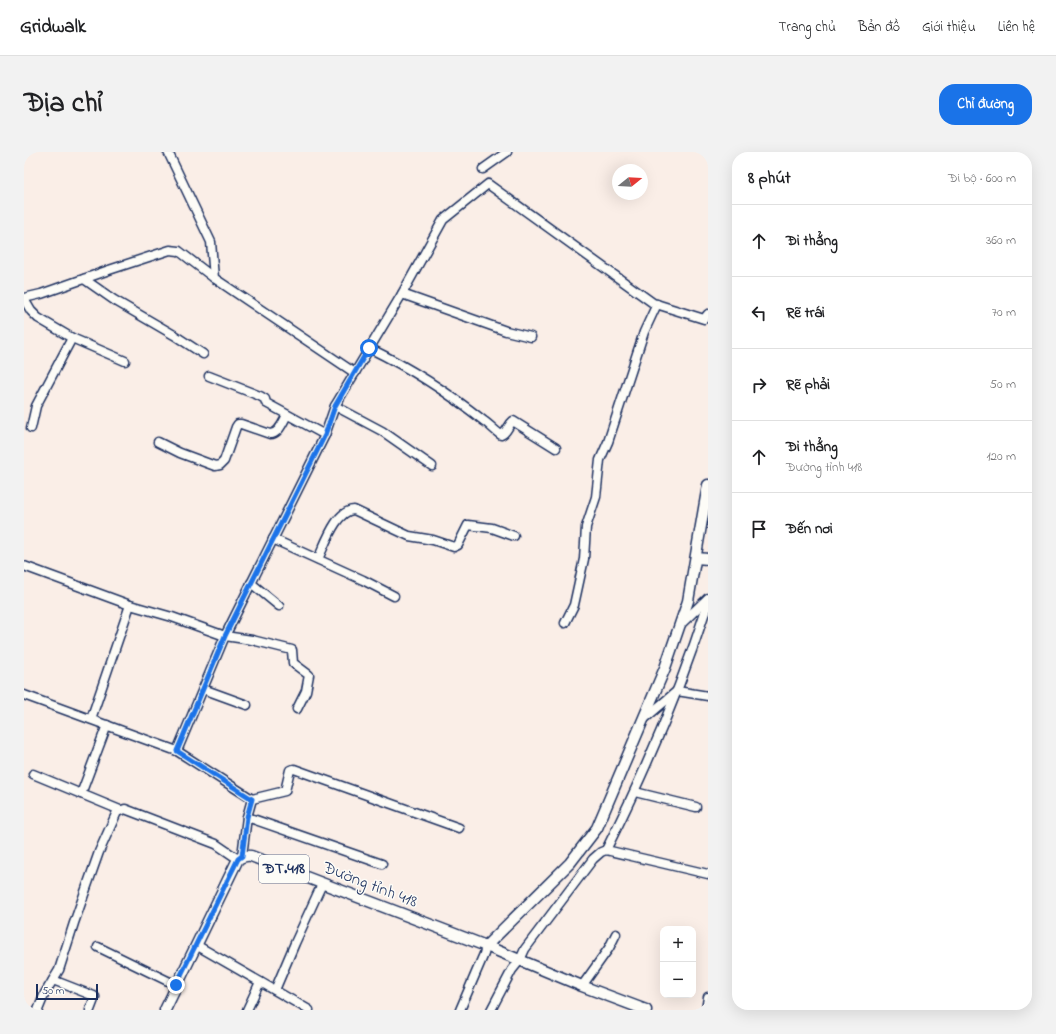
<!DOCTYPE html>
<html lang="vi">
<meta charset="utf-8">
<style>
body{margin:0;font-family:"Indie Flower",sans-serif;background:#f2f2f2;color:#202124}
.controls{position:absolute;right:12px;bottom:12px;display:grid;overflow:hidden;border-radius:8px;box-shadow:0 4px 16px #0002}
.controls button{width:36px;height:36px;display:grid;place-items:center;padding:0;border:0;border-bottom:1px solid #e0e0e0;background:#fff;color:#202124;font:20px sans-serif}
.compass{position:absolute;left:588px;top:12px;width:36px;height:36px;border-radius:50%;background:#fff;box-shadow:0 4px 16px #0002;rotate:72deg}
.scale{position:absolute;left:12px;bottom:10px;width:62px;box-sizing:border-box;padding-left:4px;border:2px solid #1b2f5e;border-top:0;font-size:11px;line-height:14px;white-space:nowrap;color:#1b2f5e;-webkit-text-stroke:3px #fdfcf7;paint-order:stroke}
.stop{position:absolute;width:12px;height:12px;margin:-9px;border:3px solid #1a73e8;border-radius:50%;background:#fff}
.stop.end{background:#1a73e8;border-color:#fff;box-shadow:0 1px 4px #0008}
.list{margin:0;padding:0;list-style:none}
h2{display:flex;justify-content:space-between;align-items:center;height:52px;margin:0;padding:0 16px;font-size:17px}
h2 small{font-size:13px;font-weight:400;color:#757577}
.list li{display:grid;grid-template-columns:26px 1fr auto;gap:12px;align-items:center;box-sizing:border-box;height:72px;padding:0 16px;border-top:1px solid #e0e0e0}
.list b{display:block;font-size:15px;white-space:nowrap}
.list p{margin:0;font-size:13px;white-space:nowrap;color:#757577}
.list em{font-size:13px;font-style:normal;color:#757577}
.icon{flex:none;width:22px;height:22px;fill:none;stroke:currentColor;stroke-width:2;stroke-linecap:round;stroke-linejoin:round}
.map{position:relative;flex:none;width:684px;height:858px;overflow:hidden;border-radius:16px}
header{display:flex;align-items:center;gap:24px;box-sizing:border-box;height:56px;padding:0 20px;background:#fff;border-bottom:1px solid #e0e0e0}
header strong{font-size:19px}
nav{display:flex;gap:22px;margin-inline-start:auto;font-size:14px}
.intro{display:flex;align-items:center;justify-content:space-between;box-sizing:border-box;height:96px;padding:0 24px}
h1{margin:0;font-size:28px}
.button{padding:10px 18px;border-radius:16px;background:#1a73e8;color:#fff;font-size:14px;font-weight:700}
main{display:flex;gap:24px;padding:0 24px}
aside{flex:1;background:#fff;border-radius:16px;box-shadow:0 4px 16px #0002}
.map>svg:first-child{display:block}
</style>
<header>
<strong>Gridwalk</strong>
<nav><a>Trang chủ</a><a>Bản đồ</a><a>Giới thiệu</a><a>Liên hệ</a></nav>
</header>
<div class="intro"><h1>Địa chỉ</h1><a class="button">Chỉ đường</a></div>
<main>
<div class="map">
<svg width="684" height="858" viewBox="0 0 684 858">
<rect width="100%" height="100%" fill="#faeee7"/>
<filter id="ink" filterUnits="userSpaceOnUse"><feTurbulence type="fractalNoise" baseFrequency=".025" numOctaves="2"/><feDisplacementMap in="SourceGraphic" scale="8" xChannelSelector="R" yChannelSelector="G"/><feConvolveMatrix kernelMatrix="1 2 1 2 8 2 1 2 1" color-interpolation-filters="sRGB"/></filter>
<g filter="url(#ink)">
<g fill="none" stroke-linecap="round" stroke-linejoin="round">
<defs>
<g id="minor">
<polyline points="144,0 187,90 190,126 331,221"/>
<polyline points="459,17 483,0"/>
<polyline points="60,127 90,148 150,183 179,202"/>
<polyline points="378,142 482,179 507,185"/>
<polyline points="0,146 17,142 85,118 146,98 155,99 190,126"/>
<polyline points="0,147 7,159 14,166 48,186 101,209"/>
<path d="M345,196C386,216 425,241 460,269C466,273 471,279 477,283C483,281 484,273 489,269L532,296"/>
<polyline points="185,224 236,244 241,247 242,251 301,283"/>
<polyline points="311,254 358,279 408,314"/>
<polyline points="7,276 12,254 48,186"/>
<path d="M134,290L156,301L191,314L196,313L200,309L212,275L214,272H217L246,282C255,282 259,270 263,263"/>
<polyline points="249,387 339,428 370,444"/>
<path d="M294,407C301,393 312,358 330,358L385,384L409,388L430,395L434,393L444,373L468,376L490,384"/>
<polyline points="0,414 106,453 148,465 201,484 228,488 268,498 269,511 285,523 282,539 273,557"/>
<polyline points="227,431 255,454"/>
<polyline points="541,471 550,453 560,407 562,375 572,345 576,308 584,290 620,180 633,152"/>
<polyline points="657,472 684,446"/>
<polyline points="179,537 223,553"/>
<polyline points="0,543 153,599 228,647 223,665 218,704"/>
<polyline points="67,567 106,453"/>
<polyline points="619,568 653,539 684,544"/>
<polyline points="153,599 201,484 301,283 311,254 378,142 419,68 464,32 629,151 680,167 684,162"/>
<polyline points="9,622 96,658"/>
<polyline points="611,640 672,655"/>
<polyline points="57,642 83,573"/>
<polyline points="228,647 261,639 266,618 270,617 435,676"/>
<polyline points="223,665 358,712"/>
<path d="M582,698C622,618 657,536 684,451"/>
<polyline points="172,793 285,858"/>
<polyline points="74,795 152,833"/>
<polyline points="29,828 70,844 71,845 66,858"/>
<polyline points="558,834 585,796 592,782"/>
<polyline points="251,838 271,791 298,732"/>
<polyline points="14,858 21,841 35,818 50,771 75,700 93,660 101,657 192,692 214,707"/>
<polyline points="223,858 236,830"/>
<polyline points="436,858 460,802 462,794"/>
<polyline points="467,858 488,818 496,808 501,797 569,707 577,700 582,698 684,722"/>
<polyline points="682,858 684,845"/>
</g>
<g id="major">
<polyline points="672,406 684,407"/>
<polyline points="462,794 546,711 573,676 641,516 664,449 684,333"/>
<path d="M141,858L214,707C219,704 222,703 227,704L462,794L558,834L622,858"/>
</g>
</defs>
<use href="#minor" stroke="#1b2f5e" stroke-width="11"/>
<use href="#major" stroke="#1b2f5e" stroke-width="13"/>
<use href="#minor" stroke="#fdfcf7" stroke-width="8"/>
<use href="#major" stroke="#fdfcf7" stroke-width="10"/>
</g>
</g>
<g fill="none" stroke-linecap="round" stroke-linejoin="round" filter="url(#ink)">
<polyline stroke="#1a73e8" stroke-width="5" points="152,833 214,707 218,704 223,665 228,647 153,599 201,484 301,283 311,254 345,196"/>
</g>
<g text-anchor="middle" dominant-baseline="central" stroke-width="3" stroke-linejoin="round" paint-order="stroke">
<rect fill="#fdfcf7" stroke="#5f6c8c" stroke-width="1" x="235" y="703" width="50" height="28" rx="3"/>
<g font-size="16" font-weight="bold" fill="#1b2f5e">
<text x="260" y="717">ĐT.418</text>
</g>
<g font-size="17" fill="#1b2f5e" stroke="#fdfcf7">
<text transform="translate(346 733) rotate(21)">Đường tỉnh 418</text>
</g>
</g>
</svg>
<div class="controls">
<button>+</button>
<button>−</button>
</div>
<svg class="compass" viewBox="-18 -18 36 36"><path d="M0-13l5 13h-10z" fill="#e53935"/><path d="M0 13l5-13h-10z" fill="#757577"/></svg>
<div class="scale">50 m</div>
<div class="stop" style="left:345px;top:196px"></div>
<div class="stop end" style="left:152px;top:833px"></div>
</div>
<aside>
<h2>8 phút<small>Đi bộ · 600 m</small></h2>
<ul class="list">
<li><svg class="icon" aria-label="ahead" viewBox="0 0 24 24"><path d="M12 20V5M6 11l6-6 6 6"/></svg><div><b>Đi thẳng</b></div><em>360 m</em></li>
<li><svg class="icon" aria-label="left" viewBox="0 0 24 24"><path d="M17 20v-9H6M10 6l-5 5 5 5"/></svg><div><b>Rẽ trái</b></div><em>70 m</em></li>
<li><svg class="icon" aria-label="right" viewBox="0 0 24 24"><path d="M7 20v-9h11M14 6l5 5-5 5"/></svg><div><b>Rẽ phải</b></div><em>50 m</em></li>
<li><svg class="icon" aria-label="ahead" viewBox="0 0 24 24"><path d="M12 20V5M6 11l6-6 6 6"/></svg><div><b>Đi thẳng</b><p>Đường tỉnh 418</p></div><em>120 m</em></li>
<li><svg class="icon" aria-label="arrive" viewBox="0 0 24 24"><path d="M6 21V4h12l-3 4 3 4H6"/></svg><div><b>Đến nơi</b></div></li>
</ul>
</aside>
</main>
